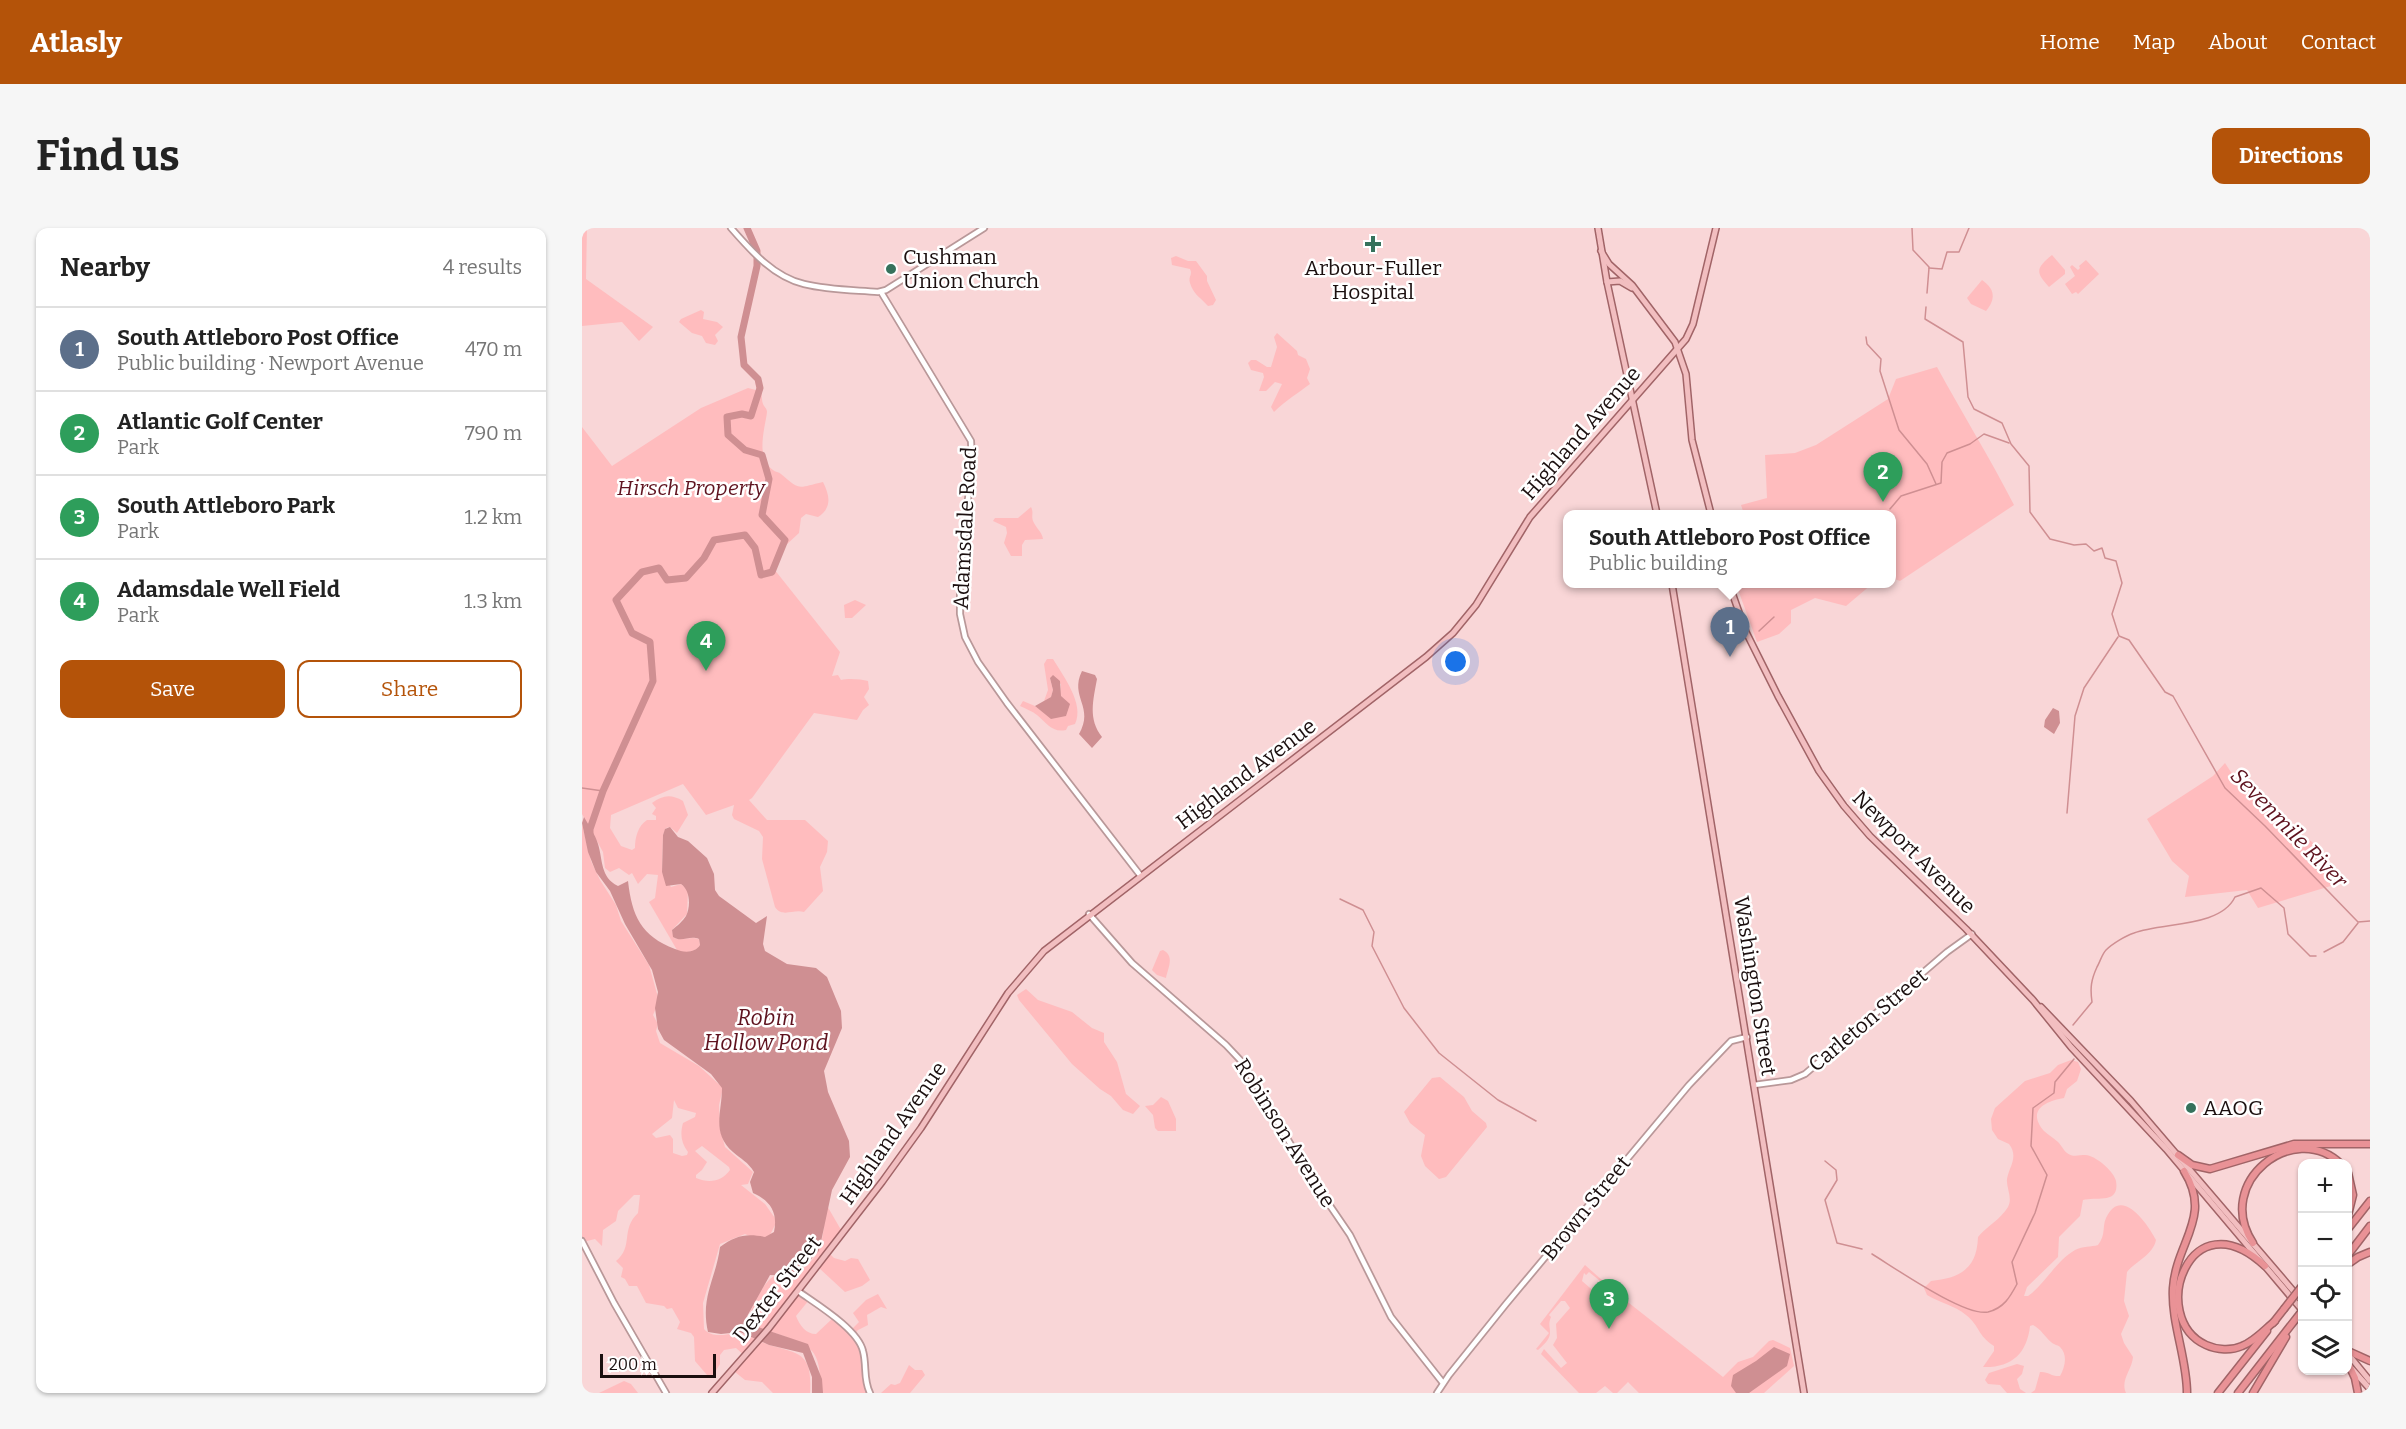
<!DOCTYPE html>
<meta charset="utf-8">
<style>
body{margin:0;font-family:Bitter,serif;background:#f6f6f6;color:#222}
.controls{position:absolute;right:18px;bottom:18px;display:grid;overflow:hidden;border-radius:12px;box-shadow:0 2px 4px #0004}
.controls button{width:54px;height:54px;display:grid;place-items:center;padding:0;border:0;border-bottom:2px solid #e0e0e0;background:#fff;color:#222;font:30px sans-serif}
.scale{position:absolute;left:18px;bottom:15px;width:116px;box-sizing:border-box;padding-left:6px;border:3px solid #1b0f0f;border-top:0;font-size:16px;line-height:21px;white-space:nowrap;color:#1b0f0f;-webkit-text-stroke:4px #fff;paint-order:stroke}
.you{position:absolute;left:874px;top:434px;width:21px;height:21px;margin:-15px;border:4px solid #fff;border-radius:50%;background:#1a73e8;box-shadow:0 0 0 9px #1a73e833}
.badge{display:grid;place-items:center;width:39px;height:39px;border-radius:50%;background:#b45309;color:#fff;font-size:20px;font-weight:700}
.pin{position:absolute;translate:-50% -50px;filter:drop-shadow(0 2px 3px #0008)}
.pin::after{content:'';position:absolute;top:32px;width:21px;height:18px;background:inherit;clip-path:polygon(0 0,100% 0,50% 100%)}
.popup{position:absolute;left:981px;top:282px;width:333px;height:78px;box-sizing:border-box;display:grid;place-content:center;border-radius:12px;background:#fff;filter:drop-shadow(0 2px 4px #0005);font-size:20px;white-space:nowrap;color:#767676}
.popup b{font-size:22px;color:#222}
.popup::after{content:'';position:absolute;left:50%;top:100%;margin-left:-12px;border:12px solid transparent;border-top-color:#fff}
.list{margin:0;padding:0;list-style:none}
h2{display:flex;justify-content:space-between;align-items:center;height:78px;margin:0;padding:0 24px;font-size:26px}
h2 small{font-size:20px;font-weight:400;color:#767676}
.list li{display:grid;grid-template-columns:39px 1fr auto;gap:18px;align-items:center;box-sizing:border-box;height:84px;padding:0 24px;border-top:2px solid #e0e0e0}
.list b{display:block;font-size:22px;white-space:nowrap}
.list p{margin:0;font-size:20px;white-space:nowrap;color:#767676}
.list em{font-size:20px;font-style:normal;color:#767676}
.actions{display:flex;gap:12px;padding:18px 24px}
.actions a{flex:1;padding:14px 0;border:2px solid #b45309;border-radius:12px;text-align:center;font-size:21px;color:#b45309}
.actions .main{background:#b45309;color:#fff}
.icon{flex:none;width:33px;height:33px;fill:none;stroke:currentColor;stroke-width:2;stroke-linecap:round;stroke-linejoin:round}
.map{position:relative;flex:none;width:1788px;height:1165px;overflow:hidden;border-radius:12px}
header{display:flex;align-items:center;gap:36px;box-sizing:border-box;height:84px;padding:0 30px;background:#b45309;color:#fff}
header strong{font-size:28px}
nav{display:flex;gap:33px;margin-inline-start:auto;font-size:21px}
.intro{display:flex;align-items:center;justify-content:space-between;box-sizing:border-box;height:144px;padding:0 36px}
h1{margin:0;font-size:42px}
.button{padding:15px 27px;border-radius:12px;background:#b45309;color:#fff;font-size:21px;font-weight:700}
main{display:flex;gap:36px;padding:0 36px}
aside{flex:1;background:#fff;border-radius:12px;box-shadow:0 2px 4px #0004}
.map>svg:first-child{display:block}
</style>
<header>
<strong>Atlasly</strong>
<nav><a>Home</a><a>Map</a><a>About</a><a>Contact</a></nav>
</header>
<div class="intro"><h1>Find us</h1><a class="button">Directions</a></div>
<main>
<aside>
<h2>Nearby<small>4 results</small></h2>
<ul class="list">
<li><span class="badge" style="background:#5c6f8a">1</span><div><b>South Attleboro Post Office</b><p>Public building · Newport Avenue</p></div><em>470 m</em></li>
<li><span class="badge" style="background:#2e9e5b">2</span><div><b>Atlantic Golf Center</b><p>Park</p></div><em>790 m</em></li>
<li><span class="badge" style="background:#2e9e5b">3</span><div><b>South Attleboro Park</b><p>Park</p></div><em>1.2 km</em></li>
<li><span class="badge" style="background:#2e9e5b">4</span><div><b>Adamsdale Well Field</b><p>Park</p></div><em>1.3 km</em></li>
</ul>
<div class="actions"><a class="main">Save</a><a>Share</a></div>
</aside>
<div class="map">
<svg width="1788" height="1165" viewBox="0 0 1788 1165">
<rect width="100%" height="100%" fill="#f9d6d7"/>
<g fill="#ffbcbe" fill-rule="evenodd">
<polygon points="0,0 5,0 4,51 71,99 57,113 40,94 0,98"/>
<path d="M1470,27L1483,42V46L1467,59C1453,44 1454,40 1470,27Z"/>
<path d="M594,28L606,33H614L625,48V53L634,72L631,77L626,78C619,70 611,66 608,55C606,48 611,47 608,41L590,37L589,30Z"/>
<polygon points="1504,32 1517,46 1496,66 1494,64 1490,66 1483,56 1493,48 1488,39 1490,37 1496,42 1498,40 1497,38"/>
<path d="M1400,52C1413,61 1414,71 1404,83L1389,76L1385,70Z"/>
<polygon points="119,82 122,84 121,91 135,94 141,99 133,107 136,113 133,117 124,115 120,108 110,105 97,94 99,91"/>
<path d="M695,105L715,123L716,127L724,131L728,141L725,150L728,156C716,165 703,173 692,184L689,179L700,156L693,154L684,163H677L682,149L681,145L669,142L666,135L669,132H674L685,139H689L695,119L692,109Z"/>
<path d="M1355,139C1380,185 1408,230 1432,277L1318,353L1310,350V286H1162L1159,277L1185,270L1183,227L1213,225L1234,217L1306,171L1314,151Z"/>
<path d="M173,146L178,149C180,156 179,171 181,176C182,179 185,180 185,184C183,201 173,229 191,242C193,244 197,244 199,246C219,263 215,260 241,254C248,268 250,280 236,289L224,286L219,290L217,305L203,318L192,341L258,424L250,448L256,447L259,452C266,450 279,451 286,453L287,461L282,469L287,477L281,482L275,492L232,485L170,570L167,572L185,592H223L246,613L245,624L238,639L241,663L222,684C211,681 200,690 193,679L180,631L181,609L177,603L152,591L150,587L152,577L124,587L101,556L29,587L28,600L39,618L50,622L53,620C53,609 56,598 65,592H74V588L70,586L74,580L70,575C81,567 89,566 101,573L106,587L95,605L88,599L84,600L81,607L80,640V644L89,659L99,656L106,662L105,686L90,702L92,710C101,713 108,708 117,711L118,717C115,724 102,726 95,722L67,674L73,670L76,647L65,646L56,656L50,645L47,647L37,640L28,644L23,640L21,624L0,586V199L30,238L119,180L166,160L174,162V169C176,161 172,154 173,146Z"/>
<path d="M449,279C452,285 449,287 451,293C454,300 460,304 461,311L443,312L440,317V328H429L422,315L425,305L424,299L411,293L413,290H436Z"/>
<polygon points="1154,356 1290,356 1264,378 1233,370 1209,382 1209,395 1197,406 1175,414"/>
<polygon points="273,372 284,377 270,390 263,390 262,377"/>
<path d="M465,431H471C481,448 503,476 493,496L486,498L484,502C470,505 465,495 455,487C450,483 444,481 438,478L441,473L453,478L466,488L481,472L478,468L479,456L468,450L471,462L469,469L462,473L466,462L462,436Z"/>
<polygon points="1643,535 1658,558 1730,614 1762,654 1676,680 1665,662 1603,669 1607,648 1590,633 1565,591 1631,548"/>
<path d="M0,596L9,633L18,652L34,677L39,693L67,737L77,773L71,787L76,796L74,803L78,815L117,838L141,860L137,877L138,901L143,919L171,944L166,956L159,957L183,976L195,993L186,1011H174L163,1006L138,1016L121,1075L122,1101C133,1113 148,1103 161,1106C170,1108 178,1114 187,1117C221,1126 230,1127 228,1165H191L180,1154L163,1152L153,1144L164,1129L154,1120L142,1122L138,1127V1136L130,1149L125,1147L113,1133L112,1109L109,1105L95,1101L98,1094L90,1080L85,1081L82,1078L64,1075L55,1058H47L43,1051L39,1049L41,1040L34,1033C52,1018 38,1002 56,985L58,967H52L36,983L34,993L21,1002L20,1018L13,1011L1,1014L0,1012ZM92,872L96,880L114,885L113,889L101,895C98,906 99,915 106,924L105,927L100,928L91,925V911L88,907L74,910L70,906L90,890ZM120,918L147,939L148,942C140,953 128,956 114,950V947L120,942L125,934L113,923Z"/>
<path d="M581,722C593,728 586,740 584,750L575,747L570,742L578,723Z"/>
<polygon points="444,761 456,772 490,784 510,800 522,805 522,814 535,834 544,866 558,878 551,886 541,882 529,868 518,861 490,836 437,772 435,767"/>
<path d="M1489,832L1496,834L1499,841L1495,853L1485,861L1482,870C1464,873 1444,882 1462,903C1466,907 1472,910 1476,914C1480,918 1482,923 1485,925C1492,931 1501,925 1508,928C1517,931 1532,944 1534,953C1538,977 1514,968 1501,972L1498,988L1477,1009L1476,1029L1445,1059L1442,1068H1446C1463,1056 1474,1033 1493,1022C1501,1018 1509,1019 1516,1017C1524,1007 1520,999 1524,990C1539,957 1566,996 1574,1012C1571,1027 1554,1033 1545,1044L1542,1073L1547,1088L1539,1106L1542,1115L1551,1129C1550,1142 1538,1152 1544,1165H1449L1453,1162L1458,1144C1466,1143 1470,1149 1478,1148C1483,1139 1486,1127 1478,1119C1476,1117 1472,1117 1469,1114C1463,1109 1459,1101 1451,1097L1448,1098C1445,1126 1429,1140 1401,1139L1412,1123V1118C1395,1107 1398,1098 1384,1087C1372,1077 1358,1075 1345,1067L1342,1060L1349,1053C1378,1050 1395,1041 1396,1009C1404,999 1419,991 1426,979C1431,970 1424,960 1425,951C1427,939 1437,929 1427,916L1416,911L1410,902L1409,891L1413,880L1443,853L1468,845L1476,837Z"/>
<polygon points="858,849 882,869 890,883 904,895 905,899 864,949 857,951 843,938 839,928 843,907 828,895 822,884 850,850"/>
<polygon points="579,869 586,873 594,891 594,903 576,903 573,900 571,887 563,878 571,877"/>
<path d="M244,976L262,1007L247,1025L252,1030L263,1033L269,1030L276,1031L288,1052L280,1058L263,1064L237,1040L217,1063L227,1072L214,1088C218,1098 224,1106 234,1106L251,1090L267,1104L277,1094L271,1085L284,1072L296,1066L305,1081L299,1079L285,1087L286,1097L276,1102L271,1108L278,1115L289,1165H239C238,1152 239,1133 230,1123C218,1111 183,1102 167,1097L165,1092C170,1080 183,1046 199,1046C202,1047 205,1048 208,1049C244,1029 240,1012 244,976Z"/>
<path d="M1003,1037L1030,1061L1023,1063L1020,1060L1023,1057L1007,1044L1004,1047L1002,1045L1000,1053L1015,1066L1018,1063L1027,1067L1033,1064L1141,1149L1156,1134L1171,1129L1187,1113L1191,1112L1208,1120L1212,1138L1182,1165H1057L1046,1154L1035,1165H1031L1023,1158L1014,1165H997L959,1126L962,1121L979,1140L985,1135L971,1117L975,1110L974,1096L988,1080L983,1073H979L967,1087L969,1089C966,1096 968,1098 968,1105C968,1112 960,1118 956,1122L954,1121L967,1105L958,1096Z"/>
<polygon points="1435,1136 1442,1138 1440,1146 1435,1151 1438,1161 1444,1165 1425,1165 1418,1157 1406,1156 1403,1152 1407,1145"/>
<polygon points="327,1137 333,1142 340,1142 343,1147 328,1165 299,1165 309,1156 313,1157 318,1155"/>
<polygon points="42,1153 49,1156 56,1165 17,1165"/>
</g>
<g fill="#cf8f92">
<path d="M500,443L513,447L515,451C511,473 506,491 520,509L510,520L497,506C513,479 487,469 500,443Z"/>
<polygon points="471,447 478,453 479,468 488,476 484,488 469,491 453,478 469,469 471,462 468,450"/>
<polygon points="1471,480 1477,483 1478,495 1472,506 1462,499 1463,492"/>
<path d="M2,589C7,598 13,606 16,616C21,632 18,649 36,658L46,653C50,688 59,708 93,721C102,725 113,725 118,717L117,711C107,707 100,715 91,709L90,702C95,698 101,693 104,688C109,678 108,662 99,656L84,658L80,644L81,607L83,601L88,599L96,609L106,613L125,630L132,646L133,662L137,668L174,695L185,688L181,716L183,723L205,736L234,740L245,749L259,783L260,800L242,843L246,864L267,913L268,929L250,962L237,1023L212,1048L188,1047L163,1092L170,1097L226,1116L240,1151L241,1165H230V1149L221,1125L187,1117L158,1104L139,1106L126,1104C118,1069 134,1051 138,1019C153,1008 164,1005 183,1009L192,1004C196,985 189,973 171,965L168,954L172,944C166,934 159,931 151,924C129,904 140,885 140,860L129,846L82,812L76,801L73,780L76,764L70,742L43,696L28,663L14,644L6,624L0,595Z"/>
<polygon points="1192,1119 1208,1126 1205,1138 1167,1165 1154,1165 1149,1158 1151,1147 1174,1133"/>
</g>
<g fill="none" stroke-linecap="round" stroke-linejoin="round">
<g stroke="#cf8f92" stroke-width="1.5">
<polyline points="1330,0 1331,22 1347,39"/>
<polyline points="1347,40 1360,41 1365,24 1377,24 1387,0"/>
<polyline points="1345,65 1347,40"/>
<polyline points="1344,79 1343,91 1381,114 1386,169 1392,181 1420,195 1429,216 1447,238 1448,284 1468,311 1492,317 1504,316 1512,323 1520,320 1523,330 1534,333 1540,355 1530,386 1537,408 1547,412 1583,464 1591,468 1643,560 1683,598 1776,694 1788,693"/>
<polyline points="1284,109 1285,116 1299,131 1298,143 1317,202 1345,236 1354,256"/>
<polyline points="1308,281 1319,268 1359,255 1360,234 1365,225 1388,216 1402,206 1427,215"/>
<polyline points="1177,403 1192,389"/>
<polyline points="0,560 21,563"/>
<polyline points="1485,585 1493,488 1502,460 1536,409"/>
<polyline points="758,671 781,682 792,704 790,718 822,780 857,825 916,872 954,893"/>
<polyline points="1742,724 1761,714 1776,695"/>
<path d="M1491,797L1510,774C1508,760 1509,752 1515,739C1518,734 1520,726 1524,722C1530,716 1543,708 1552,705C1580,694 1638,700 1653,669L1679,660L1702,680L1706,706L1728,728H1734"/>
<polyline points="1243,933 1254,942 1255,952 1243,972 1255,1015 1280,1021"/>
<path d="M1290,1026C1313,1040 1383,1089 1406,1084C1422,1080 1428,1069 1435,1056L1430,1034L1453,985L1465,947L1449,918L1451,880L1472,865L1473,854L1492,831"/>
</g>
<polyline stroke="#cf8f92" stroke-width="7" points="8,608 8,601 21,563 71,453 68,414 50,405 34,372 60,344 77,340 85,352 104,350 122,330 132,312 163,307 173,320 179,347 190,344 203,312 180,287 187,251 180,227 163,222 146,207 145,189 160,186 169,188 178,160 176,151 162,137 159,109 175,38 175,23 165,0"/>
<defs>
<g id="secondary">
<path d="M149,0C169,23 192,49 222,56C246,62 272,62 296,64L304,62L402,0"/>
<polyline points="299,64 389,213 390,235 378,344 378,386 383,409 396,434 425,475 558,647"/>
<polyline points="507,686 550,735 644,817 662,836 723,941 768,1007 809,1089 861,1155"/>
<polyline points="1172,857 1209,852 1223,846 1365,724 1390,706"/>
<polyline points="0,1013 32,1075 84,1165"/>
<path d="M216,1063C234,1076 276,1101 281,1123C285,1138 281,1151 288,1165"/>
<polyline points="855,1165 867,1147 924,1076 1107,857 1149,813 1165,809"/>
</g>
<g id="primary">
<polyline points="1016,0 1025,54 1075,286"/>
<polyline points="1019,23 1027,36 1050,57 1093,114 1104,146 1110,212 1129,286"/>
<polyline points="1025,54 1038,53 1050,60"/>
<polyline points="1090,356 1222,1165"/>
<polyline points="1147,356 1164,404 1196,468 1237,543 1262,578 1288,608 1384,701 1451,772 1489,819 1584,921 1720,1082"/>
<polyline points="1459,779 1549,873 1720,1073"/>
<polyline points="1766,1126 1788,1153"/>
<polyline points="1770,1141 1788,1161"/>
<polyline points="130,1165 187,1100 300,954 339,900 426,765 462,723 844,429 871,405 894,377 948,289 1104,111 1111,96 1134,0"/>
</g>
<g id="highway">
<polyline points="1596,927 1610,937 1628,941 1712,916 1788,916"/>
<path d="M1602,943C1631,989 1594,1014 1591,1060C1589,1095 1605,1130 1605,1165"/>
<polyline points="1766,945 1771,967 1766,987"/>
<polyline points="1766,1001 1788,973"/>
<path d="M1671,1015C1631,954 1712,891 1759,936"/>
<polyline points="1766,1027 1788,998"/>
<polyline points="1766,1036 1776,1029 1788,1024"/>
<path d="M1683,1038C1607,967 1565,1090 1624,1117C1635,1122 1649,1123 1660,1118C1673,1113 1683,1101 1693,1093"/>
<polyline points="1691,1095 1702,1081"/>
<polyline points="1766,1123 1788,1133"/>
<polyline points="1767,1137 1773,1150 1776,1165"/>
<polyline points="1636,1165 1685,1103"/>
<polyline points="1656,1165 1720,1083"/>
<polyline points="1671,1165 1704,1109"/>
</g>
</defs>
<use href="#secondary" stroke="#b99899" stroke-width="8"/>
<use href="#primary" stroke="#a16467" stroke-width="8"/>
<use href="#highway" stroke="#a16467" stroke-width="9"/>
<use href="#secondary" stroke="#fff" stroke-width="4.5"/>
<use href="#primary" stroke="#f2bec0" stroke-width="5"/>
<use href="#highway" stroke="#e99296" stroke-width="6"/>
<defs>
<polyline id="highway-bridge" points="1702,1081 1720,1058"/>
</defs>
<use href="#highway-bridge" stroke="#a16467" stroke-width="9" stroke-linecap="butt"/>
<use href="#highway-bridge" stroke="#e99296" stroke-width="6"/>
</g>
<g fill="#36725c" stroke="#fff" stroke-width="2">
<path d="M788 7h6v6h6v6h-6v6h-6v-6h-6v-6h6z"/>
<circle cx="309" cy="41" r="6"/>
<circle cx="1609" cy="880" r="6"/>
</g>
<g text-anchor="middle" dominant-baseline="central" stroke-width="5" stroke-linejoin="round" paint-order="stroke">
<g font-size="21" fill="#1b0f0f" stroke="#fff" text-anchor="start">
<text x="321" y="29">Cushman<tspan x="321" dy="24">Union Church</tspan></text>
<text x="791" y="40" text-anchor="middle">Arbour-Fuller<tspan x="791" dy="24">Hospital</tspan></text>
<text x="1621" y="880">AAOG</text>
</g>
<g font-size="21" fill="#1b0f0f" stroke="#fff">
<text transform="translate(999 205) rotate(-49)">Highland Avenue</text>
<text transform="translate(383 300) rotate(-87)">Adamsdale Road</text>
<text transform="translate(664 546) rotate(-37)">Highland Avenue</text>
<text transform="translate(1332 624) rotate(45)">Newport Avenue</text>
<text transform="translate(1173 758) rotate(81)">Washington Street</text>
<text transform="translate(1286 792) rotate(-40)">Carleton Street</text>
<text transform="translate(311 905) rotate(-55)">Highland Avenue</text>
<text transform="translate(703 905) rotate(58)">Robinson Avenue</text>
<text transform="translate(1004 980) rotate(-51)">Brown Street</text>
<text transform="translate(195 1061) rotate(-52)">Dexter Street</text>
</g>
<g font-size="21" font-style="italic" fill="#601420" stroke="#fff">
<text x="109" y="260">Hirsch Property</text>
</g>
<g font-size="22" font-style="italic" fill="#5e121e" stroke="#fff">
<text transform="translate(1707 600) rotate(46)">Sevenmile River</text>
<text x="184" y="789">Robin<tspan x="184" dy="25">Hollow Pond</tspan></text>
</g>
</g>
</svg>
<div class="controls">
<button>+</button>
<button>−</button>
<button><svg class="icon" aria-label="locate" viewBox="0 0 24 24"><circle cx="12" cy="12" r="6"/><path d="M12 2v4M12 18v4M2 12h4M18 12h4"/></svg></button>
<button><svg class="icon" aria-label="layers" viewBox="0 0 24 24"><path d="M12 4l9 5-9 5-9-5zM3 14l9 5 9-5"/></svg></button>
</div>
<div class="scale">200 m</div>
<div class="you"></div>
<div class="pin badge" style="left:1148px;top:429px;background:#5c6f8a">1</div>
<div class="popup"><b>South Attleboro Post Office</b>Public building</div>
<div class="pin badge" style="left:1301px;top:274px;background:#2e9e5b">2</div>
<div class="pin badge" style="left:1027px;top:1101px;background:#2e9e5b">3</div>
<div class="pin badge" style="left:124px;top:443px;background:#2e9e5b">4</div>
</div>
</main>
